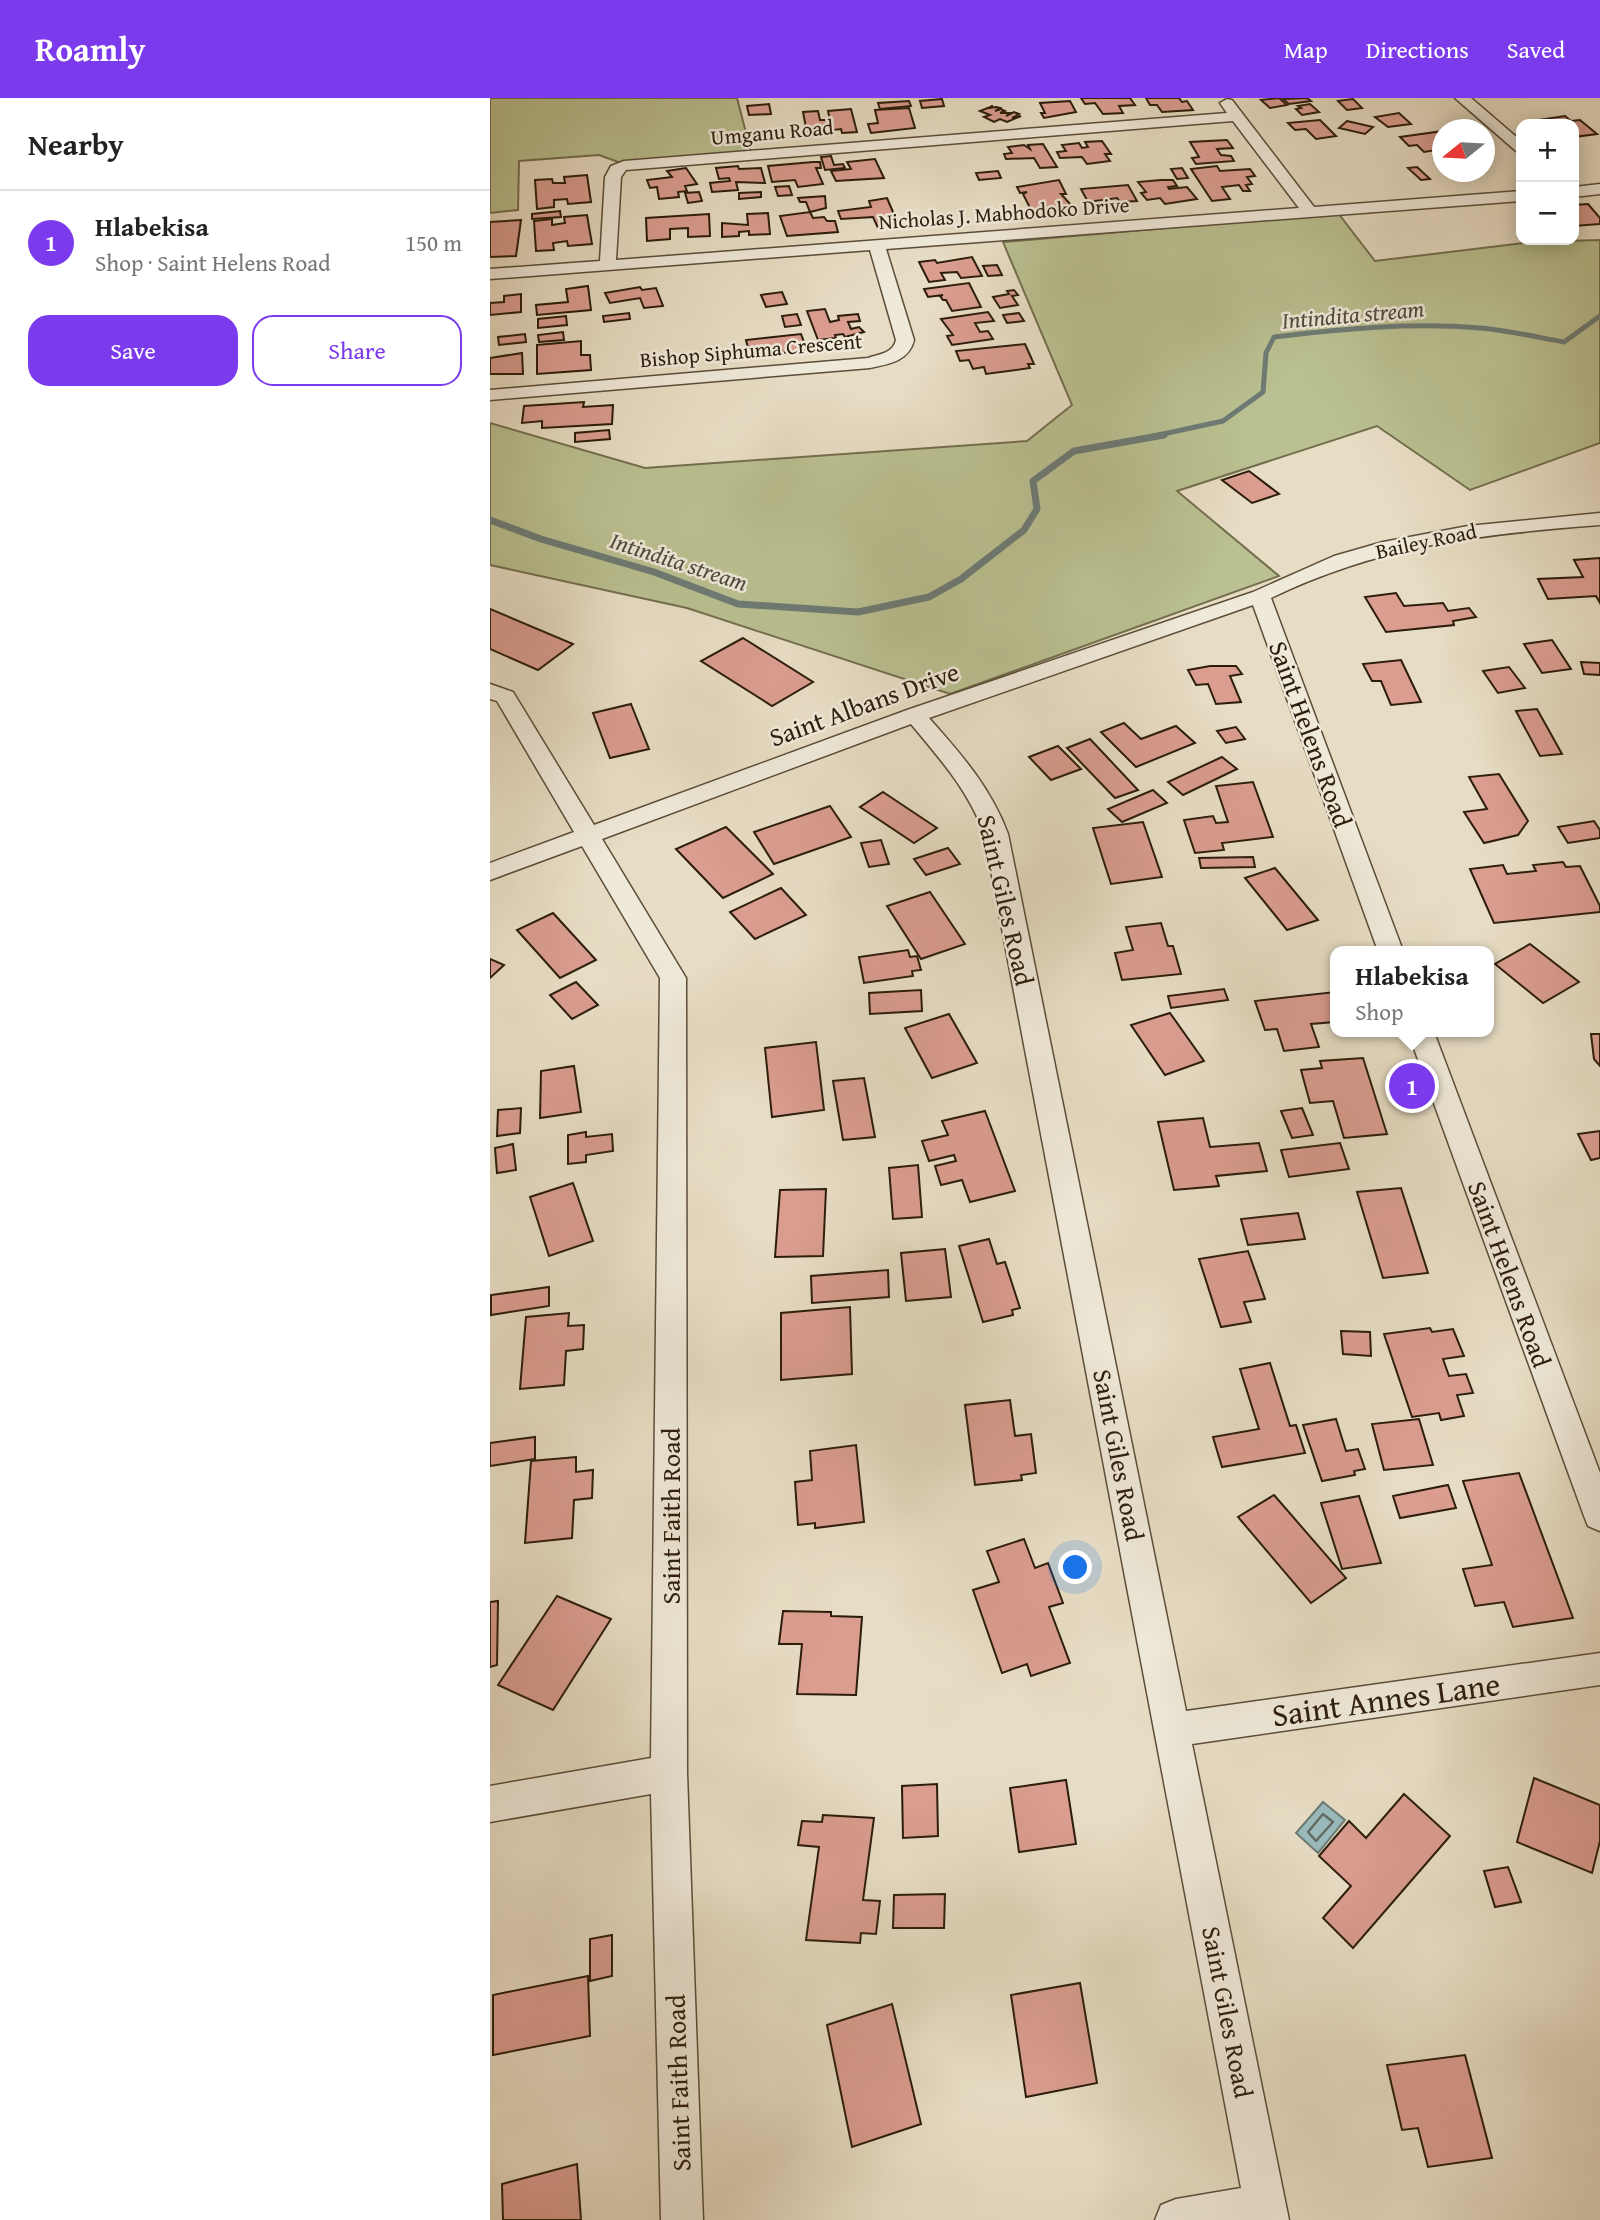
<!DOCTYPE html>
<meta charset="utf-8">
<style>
body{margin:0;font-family:"Gentium Book Plus",serif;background:#f6f6f6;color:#222}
.controls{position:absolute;right:21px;top:21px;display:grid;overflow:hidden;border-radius:14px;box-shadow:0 4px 18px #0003}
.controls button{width:63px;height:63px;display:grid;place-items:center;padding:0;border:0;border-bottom:2px solid #e0e0e0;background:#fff;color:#222;font:35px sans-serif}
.compass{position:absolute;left:942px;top:21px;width:63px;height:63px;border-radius:50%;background:#fff;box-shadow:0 4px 18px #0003;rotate:252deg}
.you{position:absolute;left:586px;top:1470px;width:24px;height:24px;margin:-18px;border:5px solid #fff;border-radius:50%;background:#1a73e8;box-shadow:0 0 0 10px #1a73e833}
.badge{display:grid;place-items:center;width:46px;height:46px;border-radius:50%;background:#7c3aed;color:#fff;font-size:23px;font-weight:700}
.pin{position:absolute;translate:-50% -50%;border:4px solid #fff;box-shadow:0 2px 7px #0006}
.popup{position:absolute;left:840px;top:848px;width:164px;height:91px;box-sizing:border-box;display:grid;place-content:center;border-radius:14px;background:#fff;filter:drop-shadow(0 2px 5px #0005);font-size:23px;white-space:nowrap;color:#767676}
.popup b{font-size:26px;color:#222}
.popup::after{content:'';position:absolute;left:50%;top:100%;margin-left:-14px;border:14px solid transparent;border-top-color:#fff}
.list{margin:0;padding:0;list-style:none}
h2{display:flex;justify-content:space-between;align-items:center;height:91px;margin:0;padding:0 28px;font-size:30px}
h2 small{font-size:23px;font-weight:400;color:#767676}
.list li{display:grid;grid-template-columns:46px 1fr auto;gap:21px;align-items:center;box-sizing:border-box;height:105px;padding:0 28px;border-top:2px solid #e0e0e0}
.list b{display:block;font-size:26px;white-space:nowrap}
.list p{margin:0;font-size:23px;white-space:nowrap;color:#767676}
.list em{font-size:23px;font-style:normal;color:#767676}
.actions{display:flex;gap:14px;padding:21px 28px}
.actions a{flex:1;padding:16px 0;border:2px solid #7c3aed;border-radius:21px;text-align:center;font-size:24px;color:#7c3aed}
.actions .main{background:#7c3aed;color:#fff}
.map{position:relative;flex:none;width:1110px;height:2122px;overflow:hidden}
header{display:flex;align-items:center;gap:42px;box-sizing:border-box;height:98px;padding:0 35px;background:#7c3aed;color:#fff}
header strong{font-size:33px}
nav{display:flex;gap:38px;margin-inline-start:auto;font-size:24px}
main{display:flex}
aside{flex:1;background:#fff}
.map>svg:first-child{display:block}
</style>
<header>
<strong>Roamly</strong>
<nav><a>Map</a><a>Directions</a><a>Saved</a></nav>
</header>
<main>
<aside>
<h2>Nearby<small></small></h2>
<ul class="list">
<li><span class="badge">1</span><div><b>Hlabekisa</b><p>Shop · Saint Helens Road</p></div><em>150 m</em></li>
</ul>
<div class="actions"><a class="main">Save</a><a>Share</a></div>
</aside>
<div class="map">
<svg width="1110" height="2122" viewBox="0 0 1110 2122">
<rect width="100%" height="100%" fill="#e7ddc4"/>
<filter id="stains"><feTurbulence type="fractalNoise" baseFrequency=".00286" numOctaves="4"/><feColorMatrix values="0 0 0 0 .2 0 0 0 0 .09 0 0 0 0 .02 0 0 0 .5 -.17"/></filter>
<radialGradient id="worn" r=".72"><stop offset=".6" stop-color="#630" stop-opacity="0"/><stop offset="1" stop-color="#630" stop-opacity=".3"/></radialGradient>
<g fill="#bac091" stroke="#736e4e" stroke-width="2">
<polygon points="0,0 247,0 261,54 131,65 109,57 29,63 28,112 0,115"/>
<polygon points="848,115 885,163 1042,144 1110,142 1110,345 980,392 887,328 687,393 789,478 460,596 197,510 0,467 0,325 155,370 537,343 582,307 513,144"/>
</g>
<polygon fill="#99babc" stroke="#6d7b75" stroke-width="2" points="833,1704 855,1722 828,1755 806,1735"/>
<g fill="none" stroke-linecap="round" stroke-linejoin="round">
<polygon stroke="#626c64" stroke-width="2.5" points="833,1716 843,1724 826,1743 818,1734"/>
<path stroke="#6d7b75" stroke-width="5" d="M664,338L733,323L773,294L776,255L784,239C852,231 921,224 989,230C1017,232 1046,239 1074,244L1110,218"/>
<polyline stroke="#6d7b75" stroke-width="7" points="0,422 51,441 164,474 248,506 368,514 439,499 471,481 534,432 547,411 543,383 584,353 674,337"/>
</g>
<g fill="#da9d90" stroke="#2c1d0b" stroke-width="2">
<polygon points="591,0 640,0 645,7 629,8 633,15 613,16 605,5 595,6"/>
<polygon points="656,0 689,0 692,4 697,3 703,12 672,14 667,7 660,7"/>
<polygon points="789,0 797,7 780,10 771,2"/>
<polygon points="817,0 821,3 799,6 793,1"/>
<polygon points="452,1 454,8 432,10 430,3"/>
<polygon points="863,1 872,10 857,12 848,3"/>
<polygon points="419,3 421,8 390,11 388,5"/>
<polygon points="580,3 586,14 554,20 551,15 555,15 550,5"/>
<polygon points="279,6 281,16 259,17 257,8"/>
<polygon points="820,6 829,14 812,17 806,11 811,10 808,8"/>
<polygon points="503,8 499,10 506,9 510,10 505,13 511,11 515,13 510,15 521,15 516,18 524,14 529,16 522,20 531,18 517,24 510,21 504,24 494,19 500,17 490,13"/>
<polygon points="419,10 425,30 381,35 378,26 388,25 385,12"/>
<polygon points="361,11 367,34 352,35 351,31 317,35 313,14 328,13 330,22 340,22 338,13"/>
<polygon points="909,15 921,26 898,29 885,19"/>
<polygon points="1075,18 1081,23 1090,22 1107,36 1084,39 1084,26 1054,26 1048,22"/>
<polygon points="830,22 846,38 826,41 816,31 805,32 798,25"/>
<polygon points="857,23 883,29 875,36 849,30"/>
<polygon points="953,33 953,51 934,54 927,47 919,48 910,39"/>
<polygon points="737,42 743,50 727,51 731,57 741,58 744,63 706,66 702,60 709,59 700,44"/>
<polygon points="612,43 621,56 615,56 620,63 597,66 592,59 570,60 567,54 576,53 572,47 589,45 592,50 598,49 595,44"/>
<polygon points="553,46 567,69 550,70 544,60 516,61 514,56 522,55 518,49 534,47 540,51 538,47"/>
<polygon points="341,58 344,67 353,66 355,70 335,72 331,59"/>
<polygon points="385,61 394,80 346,83 341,73 361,71 357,64"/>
<polygon points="323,64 330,64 331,70 326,70 333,86 308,89 305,82 282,84 278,68"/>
<polygon points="248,68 249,71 271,70 275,85 246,84 248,92 222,94 220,85 240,83 239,80 229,81 226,70"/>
<polygon points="727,68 730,73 760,71 765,78 757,79 762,86 756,87 760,93 753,93 749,87 732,89 740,101 722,103 701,71"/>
<polygon points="927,69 940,81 931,82 918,70"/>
<polygon points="196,70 207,86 195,88 197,93 188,94 189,99 169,101 167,89 160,90 157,82 182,79 177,73"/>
<polygon points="692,70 698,80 687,81 681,71"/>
<polygon points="508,73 511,80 489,82 486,75"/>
<polygon points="97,77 101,104 78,106 77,101 64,102 64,109 47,111 45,82 62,81 63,85 75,85 74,79"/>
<polygon points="569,82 576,96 571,96 581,107 563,109 564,111 542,114 533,96 537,94 530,95 527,89"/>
<polygon points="671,82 683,82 687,88 678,89 679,91 697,89 707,101 675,106 670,100 657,102 651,95 656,94 648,84"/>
<polygon points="638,87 647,103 630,104 627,100 598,104 591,91"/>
<polygon points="299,88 302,97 288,98 285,89"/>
<polygon points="209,94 212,103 198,105 195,95"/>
<polygon points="271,94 271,99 249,101 249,95"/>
<polygon points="335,98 336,110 320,114 316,104 310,104 308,100"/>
<polygon points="397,100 409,128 388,130 383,119 351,121 348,113 381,109 379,103"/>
<polygon points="1098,106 1110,120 1110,126 1084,128 1084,107"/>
<polygon points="70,113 71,119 42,121 42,116"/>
<polygon points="320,114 323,120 334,119 337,123 345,123 348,134 297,138 290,118"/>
<polygon points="278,115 280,136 259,137 259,133 249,134 249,138 232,139 232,125 258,127 257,116"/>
<polygon points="219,116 220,138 198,139 198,130 180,131 180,141 157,143 156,120"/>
<polygon points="97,117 102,146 78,148 77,143 63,145 64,152 46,153 44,123 62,121 62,127 75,125 74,119"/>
<polygon points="31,122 26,158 0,159 0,124"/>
<polygon points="482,159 492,178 471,180 467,174 451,175 455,182 439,184 429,164 445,162 447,165"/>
<polygon points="507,167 512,177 498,178 493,168"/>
<polygon points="479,185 491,209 462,213 456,202 453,202 450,198 453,197 438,199 434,191"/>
<polygon points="98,188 101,212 47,217 46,207 78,204 76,191"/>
<polygon points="150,189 152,192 166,190 173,208 154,210 150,200 120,205 115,195"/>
<polygon points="524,192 528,197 522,198 528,207 510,210 503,199 519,196 517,193"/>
<polygon points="292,194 297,206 276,209 271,197"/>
<polygon points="31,196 31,214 0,217 0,205 14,204 14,198"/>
<polygon points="335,211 340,224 349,222 348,218 368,216 370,223 358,224 361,231 369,229 374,234 355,239 353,236 345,237 346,240 328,242 317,213"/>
<polygon points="498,214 504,223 485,225 490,234 498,233 503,241 462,247 457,238 463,237 451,221"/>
<polygon points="139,215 140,221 114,224 113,218"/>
<polygon points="529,215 534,223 517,225 513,217"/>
<polygon points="307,216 311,227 295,229 292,218"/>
<polygon points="76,218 77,227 48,230 48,221"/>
<polygon points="73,234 74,242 49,244 48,237"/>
<polygon points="35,236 36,244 9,247 8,239"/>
<polygon points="311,236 317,252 293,255 291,250 259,254 256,242"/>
<polygon points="91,243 91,257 100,257 101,272 47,276 47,247"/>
<polygon points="535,246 544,266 538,266 540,270 496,276 494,269 483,271 479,262 470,263 466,253"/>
<polygon points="32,255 33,276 0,276 0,260"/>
<polygon points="94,304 93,309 123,307 122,326 52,330 52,323 32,325 34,308"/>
<polygon points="119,332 120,341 85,344 85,335"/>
<polygon points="759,373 789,396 762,405 732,382"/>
<polygon points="1110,460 1110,505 1106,498 1058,501 1048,481 1093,479 1084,462"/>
<polygon points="906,495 914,508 953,505 958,513 979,510 986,519 963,523 964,527 896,534 875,499"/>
<polygon points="0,511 83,546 48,572 0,551"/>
<polygon points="253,540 323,584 282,608 211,563"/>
<polygon points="1062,542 1081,571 1052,575 1034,546"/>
<polygon points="911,562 931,604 901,607 891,583 882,583 873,566"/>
<polygon points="1091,564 1110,565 1110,577 1094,576"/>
<polygon points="720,568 746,568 752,576 740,578 751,604 726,606 718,586 706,587 698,572"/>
<polygon points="1019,569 1035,590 1008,595 993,573"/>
<polygon points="141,606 159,651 120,660 103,615"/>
<polygon points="1047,611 1072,656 1050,658 1026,613"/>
<polygon points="634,625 651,641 686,628 705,645 646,669 611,634"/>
<polygon points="746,629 755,641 736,645 727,633"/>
<polygon points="600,641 648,692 625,700 577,650"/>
<polygon points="568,648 591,671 561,682 539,659"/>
<polygon points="732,659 747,671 693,697 678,684"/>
<polygon points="1009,676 1038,723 1028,737 994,745 974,714 997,711 979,679"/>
<polygon points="763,684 783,739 732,745 734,752 705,755 694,722 723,718 726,725 738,724 726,688"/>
<polygon points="663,692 677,705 632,724 618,711"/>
<polygon points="393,694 447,730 424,745 370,709"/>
<polygon points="340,708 361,739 284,766 264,734"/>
<polygon points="1104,723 1110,732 1110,740 1078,745 1068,729"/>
<polygon points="653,724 672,779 621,786 603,730"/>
<polygon points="236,729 283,776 233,800 186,751"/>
<polygon points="391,742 399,766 379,769 371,745"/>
<polygon points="458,750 470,766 436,777 424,761"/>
<polygon points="763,759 765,769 711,770 709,760"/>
<polygon points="1073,764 1076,769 1090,768 1110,808 1110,814 1004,825 980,771 1013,767 1017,776 1046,773 1043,767"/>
<polygon points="785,770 828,822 797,832 755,780"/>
<polygon points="291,790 316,817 265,841 240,814"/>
<polygon points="440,794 475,846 431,861 397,808"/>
<polygon points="63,815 106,862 70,880 27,832"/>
<polygon points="671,825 678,848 683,848 691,876 632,882 625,855 643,852 636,829"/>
<polygon points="1040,846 1089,884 1053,905 1005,866"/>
<polygon points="418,852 420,859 427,858 431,872 422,873 423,878 374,885 369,859"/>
<polygon points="0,861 14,867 0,880"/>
<polygon points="86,884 108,907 82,921 60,897"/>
<polygon points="734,891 738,902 681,910 678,898"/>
<polygon points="431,892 432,913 380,916 379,895"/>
<polygon points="845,894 845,924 821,926 829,949 794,953 787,931 775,932 765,903"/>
<polygon points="680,915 714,963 675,977 641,927"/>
<polygon points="459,916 487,965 442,980 415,930"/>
<polygon points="1101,936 1110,936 1110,968 1104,961"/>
<polygon points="326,944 334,1012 282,1019 275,950"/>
<polygon points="873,960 897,1036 854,1040 843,1003 820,1005 811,972 832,970 830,963"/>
<polygon points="84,968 91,1014 50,1020 51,973"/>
<polygon points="374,980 385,1039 353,1042 343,983"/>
<polygon points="31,1010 30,1035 7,1038 8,1012"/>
<polygon points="812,1010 823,1037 802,1040 791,1013"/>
<polygon points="495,1013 525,1093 480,1104 472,1082 451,1087 445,1068 466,1063 464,1057 439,1063 432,1043 458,1037 452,1023"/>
<polygon points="713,1020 720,1049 769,1045 777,1073 726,1078 729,1088 684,1092 668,1024"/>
<polygon points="1110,1033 1110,1060 1101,1062 1088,1036"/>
<polygon points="96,1034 96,1039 122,1036 123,1053 96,1057 96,1064 78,1066 78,1037"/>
<polygon points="850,1045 859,1071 799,1079 791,1052"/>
<polygon points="23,1046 26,1072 7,1075 5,1050"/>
<polygon points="428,1067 432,1119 403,1121 399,1070"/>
<polygon points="83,1085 103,1143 59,1158 40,1099"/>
<polygon points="911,1090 938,1175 893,1180 867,1094"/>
<polygon points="336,1091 333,1158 285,1159 290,1092"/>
<polygon points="808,1115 815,1141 758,1147 751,1121"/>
<polygon points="499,1141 507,1166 515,1164 530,1210 522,1212 523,1217 493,1224 469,1148"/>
<polygon points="455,1151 461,1199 416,1203 411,1155"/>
<polygon points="758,1153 775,1201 754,1204 761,1224 731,1229 709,1161"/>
<polygon points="398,1172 399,1199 322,1205 321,1178"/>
<polygon points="59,1189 59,1208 1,1217 1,1197"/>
<polygon points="360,1209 362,1276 291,1282 291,1215"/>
<polygon points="79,1215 78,1228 94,1227 93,1251 76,1253 74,1287 30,1291 36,1219"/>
<polygon points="940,1230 942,1234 963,1231 974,1258 953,1261 959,1278 976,1276 983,1295 967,1297 974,1318 951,1322 949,1315 922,1319 894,1236"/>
<polygon points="851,1233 880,1234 881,1258 853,1256"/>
<polygon points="780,1265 800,1328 806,1327 815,1355 732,1369 723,1339 769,1331 750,1271"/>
<polygon points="520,1302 525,1338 541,1336 546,1375 531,1377 532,1382 485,1387 475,1307"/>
<polygon points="846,1321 856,1353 868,1351 875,1371 864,1373 865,1377 832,1383 813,1327"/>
<polygon points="929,1321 943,1367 894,1372 882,1326"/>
<polygon points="45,1339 45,1361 0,1368 0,1345"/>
<polygon points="366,1347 374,1424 325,1430 325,1425 308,1427 305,1384 322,1382 320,1353"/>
<polygon points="86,1359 86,1374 103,1372 102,1400 84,1402 82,1440 35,1445 41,1363"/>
<polygon points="1029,1375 1083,1520 1023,1529 1014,1504 985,1508 973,1471 1002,1467 973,1383"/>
<polygon points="958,1387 966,1410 910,1420 903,1398"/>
<polygon points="784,1397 856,1480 821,1505 748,1419"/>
<polygon points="869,1398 891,1465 852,1471 831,1405"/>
<polygon points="534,1441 545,1470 558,1465 573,1505 559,1509 580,1565 541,1578 537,1566 512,1575 483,1492 509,1484 497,1453"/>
<polygon points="67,1498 121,1521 63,1612 8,1587"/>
<polygon points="8,1503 7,1567 0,1569 0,1504"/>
<polygon points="293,1513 341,1514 341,1518 372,1519 366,1597 307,1596 312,1546 289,1546"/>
<polygon points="1044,1680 1110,1707 1110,1743 1102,1775 1027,1744"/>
<polygon points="576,1682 586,1746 529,1754 520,1690"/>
<polygon points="447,1686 448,1738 413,1740 412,1688"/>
<polygon points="914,1696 960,1738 863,1850 833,1820 861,1788 829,1758 859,1723 876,1740"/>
<polygon points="333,1717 384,1720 373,1802 390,1803 386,1836 371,1835 370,1845 316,1842 329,1749 308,1747 312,1723 332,1724"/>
<polygon points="1018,1769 1031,1804 1005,1809 994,1773"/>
<polygon points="455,1796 454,1830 403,1830 404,1797"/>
<polygon points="122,1837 122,1878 100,1883 100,1841"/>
<polygon points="98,1878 100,1938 3,1957 3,1897"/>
<polygon points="590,1885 607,1985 536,1999 521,1897"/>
<polygon points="402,1906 431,2026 362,2049 337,1927"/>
<polygon points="975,1957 1002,2060 938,2069 928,2030 912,2032 897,1967"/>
<polygon points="87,2066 91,2122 13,2122 12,2086"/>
</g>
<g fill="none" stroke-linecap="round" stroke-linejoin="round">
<defs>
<g id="street">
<polygon points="965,0 981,0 1031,43 1031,54 1026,53"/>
<path d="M737,1L742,2L824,109L1031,93V103L396,151L424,242C419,263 399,266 380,270L0,302V292L378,260C390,256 403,255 406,242L380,152L0,181V171L110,163L115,79L121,68L134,63L737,15L730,5ZM743,23L809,110L126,162L131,79L136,72Z"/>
<polygon points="1110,86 1110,96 1084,99 1084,89"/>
<path d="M1110,415V427C991,436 890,447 781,500L913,853H888L763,507L439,620C471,656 501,690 518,736L696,1613L1110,1555V1587L702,1646L799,2122H665L671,2107L686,2101L751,2090L494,736C479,693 450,661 421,626L112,741L196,880L197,1675L213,2122H171L161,1696L0,1724V1688L161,1660L170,880L92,748L0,782V765L84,734L7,603L0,601V586L23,594L104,727L417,612L763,494L844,458L893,444L978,428Z"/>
<polygon points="918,934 944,934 1110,1375 1110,1433 1098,1428 1094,1418"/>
</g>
</defs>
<use href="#street" stroke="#5b4d39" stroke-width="3"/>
<use href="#street" fill="#efe9d9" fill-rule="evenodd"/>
</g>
<g text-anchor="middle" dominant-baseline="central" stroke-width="5" stroke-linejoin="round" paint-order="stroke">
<g font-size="21" fill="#2c1d0b" stroke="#efe9d9">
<text transform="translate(282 34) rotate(-5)">Umganu Road</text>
<text transform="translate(514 115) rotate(-4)">Nicholas J. Mabhodoko Drive</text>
<text transform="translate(261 252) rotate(-5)">Bishop Siphuma Crescent</text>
<text transform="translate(936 443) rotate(-12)">Bailey Road</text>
</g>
<g font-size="23" font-style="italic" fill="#4d4c40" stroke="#efe9d9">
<text transform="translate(863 216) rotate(-5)">Intindita stream</text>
<text transform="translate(189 463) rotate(18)">Intindita stream</text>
</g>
<g font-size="26" fill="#2c1d0b" stroke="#efe9d9">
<text transform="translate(374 606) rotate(-20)">Saint Albans Drive</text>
<text transform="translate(821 636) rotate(70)">Saint Helens Road</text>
<text transform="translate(516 802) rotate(77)">Saint Giles Road</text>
<text transform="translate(1020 1176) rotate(70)">Saint Helens Road</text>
<text transform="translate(629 1357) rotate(79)">Saint Giles Road</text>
<text transform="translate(180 1418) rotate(-90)">Saint Faith Road</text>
<text transform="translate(738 1914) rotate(79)">Saint Giles Road</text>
<text transform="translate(188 1985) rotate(-92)">Saint Faith Road</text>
</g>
<g font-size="32" fill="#2c1d0b" stroke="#efe9d9">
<text transform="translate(896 1601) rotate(-8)">Saint Annes Lane</text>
</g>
</g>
<rect width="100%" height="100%" filter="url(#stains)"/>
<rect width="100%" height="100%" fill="url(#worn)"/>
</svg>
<div class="controls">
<button>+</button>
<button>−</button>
</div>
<svg class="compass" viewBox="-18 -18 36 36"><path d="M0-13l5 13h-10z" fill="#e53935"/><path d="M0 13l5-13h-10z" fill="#767676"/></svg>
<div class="you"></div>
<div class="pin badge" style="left:922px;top:988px">1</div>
<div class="popup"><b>Hlabekisa</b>Shop</div>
</div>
</main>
